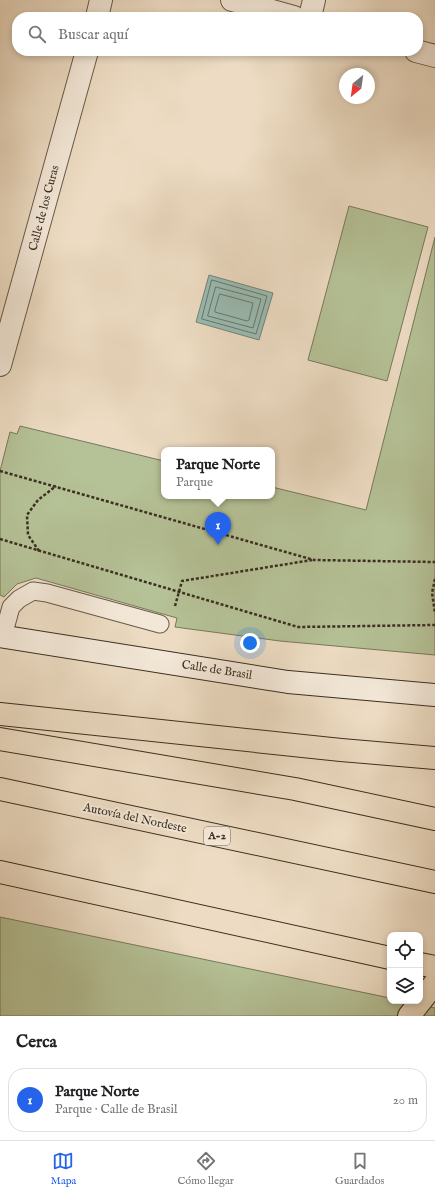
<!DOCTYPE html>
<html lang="es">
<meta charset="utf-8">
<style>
body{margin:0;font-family:"IM FELL English",serif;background:#f6f6f6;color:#202124}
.controls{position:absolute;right:12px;bottom:12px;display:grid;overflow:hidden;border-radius:8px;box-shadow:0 2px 6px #0003}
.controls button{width:36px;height:36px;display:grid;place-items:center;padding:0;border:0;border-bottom:1px solid #e0e0e0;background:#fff;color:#202124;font:20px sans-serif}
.compass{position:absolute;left:339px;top:68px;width:36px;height:36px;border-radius:50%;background:#fff;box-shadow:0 2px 6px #0003;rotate:209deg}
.you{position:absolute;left:250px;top:643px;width:14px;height:14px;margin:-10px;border:3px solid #fff;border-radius:50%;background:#1a73e8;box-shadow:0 0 0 6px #1a73e833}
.badge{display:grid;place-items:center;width:26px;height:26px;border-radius:50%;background:#2563eb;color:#fff;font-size:13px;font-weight:700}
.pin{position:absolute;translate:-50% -33px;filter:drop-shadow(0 1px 2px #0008)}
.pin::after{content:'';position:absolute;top:21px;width:14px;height:12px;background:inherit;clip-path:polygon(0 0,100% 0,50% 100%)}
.popup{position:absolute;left:161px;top:447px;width:114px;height:52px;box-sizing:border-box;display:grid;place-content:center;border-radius:8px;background:#fff;filter:drop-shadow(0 1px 3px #0005);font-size:13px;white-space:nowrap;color:#757577}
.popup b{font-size:15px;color:#202124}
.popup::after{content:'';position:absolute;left:50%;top:100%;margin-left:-8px;border:8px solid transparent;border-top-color:#fff}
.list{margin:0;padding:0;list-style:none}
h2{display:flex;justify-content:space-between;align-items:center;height:52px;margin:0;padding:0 16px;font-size:17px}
h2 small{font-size:13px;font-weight:400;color:#757577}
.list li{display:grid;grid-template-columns:26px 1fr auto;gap:12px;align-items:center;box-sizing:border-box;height:64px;margin:0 8px 8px;padding:0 8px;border:1px solid #e0e0e0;border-radius:16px}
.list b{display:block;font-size:15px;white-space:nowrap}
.list p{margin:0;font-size:13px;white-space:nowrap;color:#757577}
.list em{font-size:13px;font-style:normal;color:#757577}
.icon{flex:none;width:22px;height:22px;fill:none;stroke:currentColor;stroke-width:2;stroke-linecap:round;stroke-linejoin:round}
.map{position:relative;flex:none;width:435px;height:1016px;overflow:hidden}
.search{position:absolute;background:#fff;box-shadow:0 2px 6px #0003;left:12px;right:12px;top:12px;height:44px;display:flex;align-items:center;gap:10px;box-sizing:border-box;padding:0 14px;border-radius:16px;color:#757577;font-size:15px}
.sheet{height:124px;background:#fff}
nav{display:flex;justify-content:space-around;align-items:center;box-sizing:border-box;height:56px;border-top:1px solid #e0e0e0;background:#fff;font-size:11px;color:#757577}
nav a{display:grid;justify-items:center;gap:2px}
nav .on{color:#2563eb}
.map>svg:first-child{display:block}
</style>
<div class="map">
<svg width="435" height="1016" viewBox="0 0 435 1016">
<rect width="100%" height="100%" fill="#eddcc3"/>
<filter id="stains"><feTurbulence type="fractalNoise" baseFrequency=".005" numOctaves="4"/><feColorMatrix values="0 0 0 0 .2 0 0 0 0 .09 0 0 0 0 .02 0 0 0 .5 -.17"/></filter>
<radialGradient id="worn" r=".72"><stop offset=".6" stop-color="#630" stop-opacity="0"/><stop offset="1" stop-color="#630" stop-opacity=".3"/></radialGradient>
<g fill="#b5c196" stroke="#78785c">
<polygon points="349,206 428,227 387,381 308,360"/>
<polygon points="435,237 435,655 280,641 175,627 177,618 36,578 17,584 4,597 0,595 0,471 10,432 17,434 20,426 164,461 164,496 272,496 272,487 366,510"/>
<polygon points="0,917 390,998 390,1001 402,1001 435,1008 435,1016 0,1016"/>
</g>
<polygon fill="#99bcb4" stroke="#738479" points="209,275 273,293 259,340 196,322"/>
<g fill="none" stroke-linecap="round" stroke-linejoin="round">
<g stroke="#6a766a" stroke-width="1">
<polygon points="212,280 267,296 256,334 202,319"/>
<polygon points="216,287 261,299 253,328 208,316"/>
<polygon points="220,294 253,303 249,320 247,321 215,312 215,310"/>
</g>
<defs>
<polyline id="lane" points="3,636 11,607 19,599 33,591 47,593 160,624"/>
<g id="street">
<polyline points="232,0 294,17"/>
<polyline points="97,17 101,0"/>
<polyline points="310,17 314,0"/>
<polyline points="416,51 435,56"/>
<polyline points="0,365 87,51"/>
</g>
<polyline id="secondary" points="0,636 288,682 435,695"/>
<polyline id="primary" points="409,1016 435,983"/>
<g id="highway">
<polyline points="0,714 341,750 435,758"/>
<polyline points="0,739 295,789 435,819"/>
<polyline points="0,789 435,882"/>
<polyline points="0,872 390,958"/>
<polyline points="420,964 435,967"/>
</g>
</defs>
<use href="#lane" stroke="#685a4a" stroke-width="19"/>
<use href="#street" stroke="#685a4a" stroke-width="24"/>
<use href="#secondary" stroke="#3b2f21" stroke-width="24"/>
<use href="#primary" stroke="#3b2f21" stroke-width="24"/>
<use href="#highway" stroke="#3b2f21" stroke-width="24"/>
<g stroke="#3b2f21" stroke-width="2.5" stroke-dasharray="3 2" stroke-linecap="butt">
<polyline points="0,471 314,560 435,562"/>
<polyline points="0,539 298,627 435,625"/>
<polyline points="39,551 28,535 27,515 38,500 56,486"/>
<polyline points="435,579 432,593 435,613"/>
<polyline points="175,606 182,581 312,560"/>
</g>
<use href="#lane" stroke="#f3e8d8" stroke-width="17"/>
<use href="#street" stroke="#f3e8d8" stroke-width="22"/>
<use href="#secondary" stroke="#f3e8d8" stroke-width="22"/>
<use href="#primary" stroke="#eddcc3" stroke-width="22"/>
<use href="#highway" stroke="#eddcc3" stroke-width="22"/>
</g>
<g text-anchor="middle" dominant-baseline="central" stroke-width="4" stroke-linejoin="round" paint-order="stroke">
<rect fill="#f3e8d8" stroke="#726658" stroke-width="1" x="204" y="827" width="26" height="18" rx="3"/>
<g font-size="11" font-weight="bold" fill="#3b2f21">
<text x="217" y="836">A-2</text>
</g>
<g font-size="12" fill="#3b2f21" stroke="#f3e8d8">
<text transform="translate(44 208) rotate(-75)">Calle de los Curas</text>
<text transform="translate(217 670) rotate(9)">Calle de Brasil</text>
<text transform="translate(135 818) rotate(12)">Autovía del Nordeste</text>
</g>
</g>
<rect width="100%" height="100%" filter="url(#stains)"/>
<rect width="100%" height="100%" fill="url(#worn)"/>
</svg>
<div class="controls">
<button><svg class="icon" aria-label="locate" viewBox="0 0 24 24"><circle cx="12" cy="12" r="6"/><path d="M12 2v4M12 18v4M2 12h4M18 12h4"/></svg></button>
<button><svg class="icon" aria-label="layers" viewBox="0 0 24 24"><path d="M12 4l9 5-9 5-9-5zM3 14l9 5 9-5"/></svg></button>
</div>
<svg class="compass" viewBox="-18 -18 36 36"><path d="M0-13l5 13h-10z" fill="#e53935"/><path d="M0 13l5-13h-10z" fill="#757577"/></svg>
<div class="you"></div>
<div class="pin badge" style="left:218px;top:545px">1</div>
<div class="popup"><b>Parque Norte</b>Parque</div>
<div class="search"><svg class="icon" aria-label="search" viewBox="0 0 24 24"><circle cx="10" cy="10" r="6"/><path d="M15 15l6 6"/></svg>Buscar aquí</div>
</div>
<section class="sheet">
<h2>Cerca<small></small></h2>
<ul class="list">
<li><span class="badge">1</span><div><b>Parque Norte</b><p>Parque · Calle de Brasil</p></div><em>20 m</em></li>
</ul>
</section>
<nav>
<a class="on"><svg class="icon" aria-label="map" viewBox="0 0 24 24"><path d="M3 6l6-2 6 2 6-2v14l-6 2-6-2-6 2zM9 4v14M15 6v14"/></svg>Mapa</a>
<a><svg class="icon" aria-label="directions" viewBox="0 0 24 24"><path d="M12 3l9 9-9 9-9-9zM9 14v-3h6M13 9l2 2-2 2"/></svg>Cómo llegar</a>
<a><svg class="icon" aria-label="saved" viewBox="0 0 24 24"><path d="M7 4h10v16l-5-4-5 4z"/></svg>Guardados</a>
</nav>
